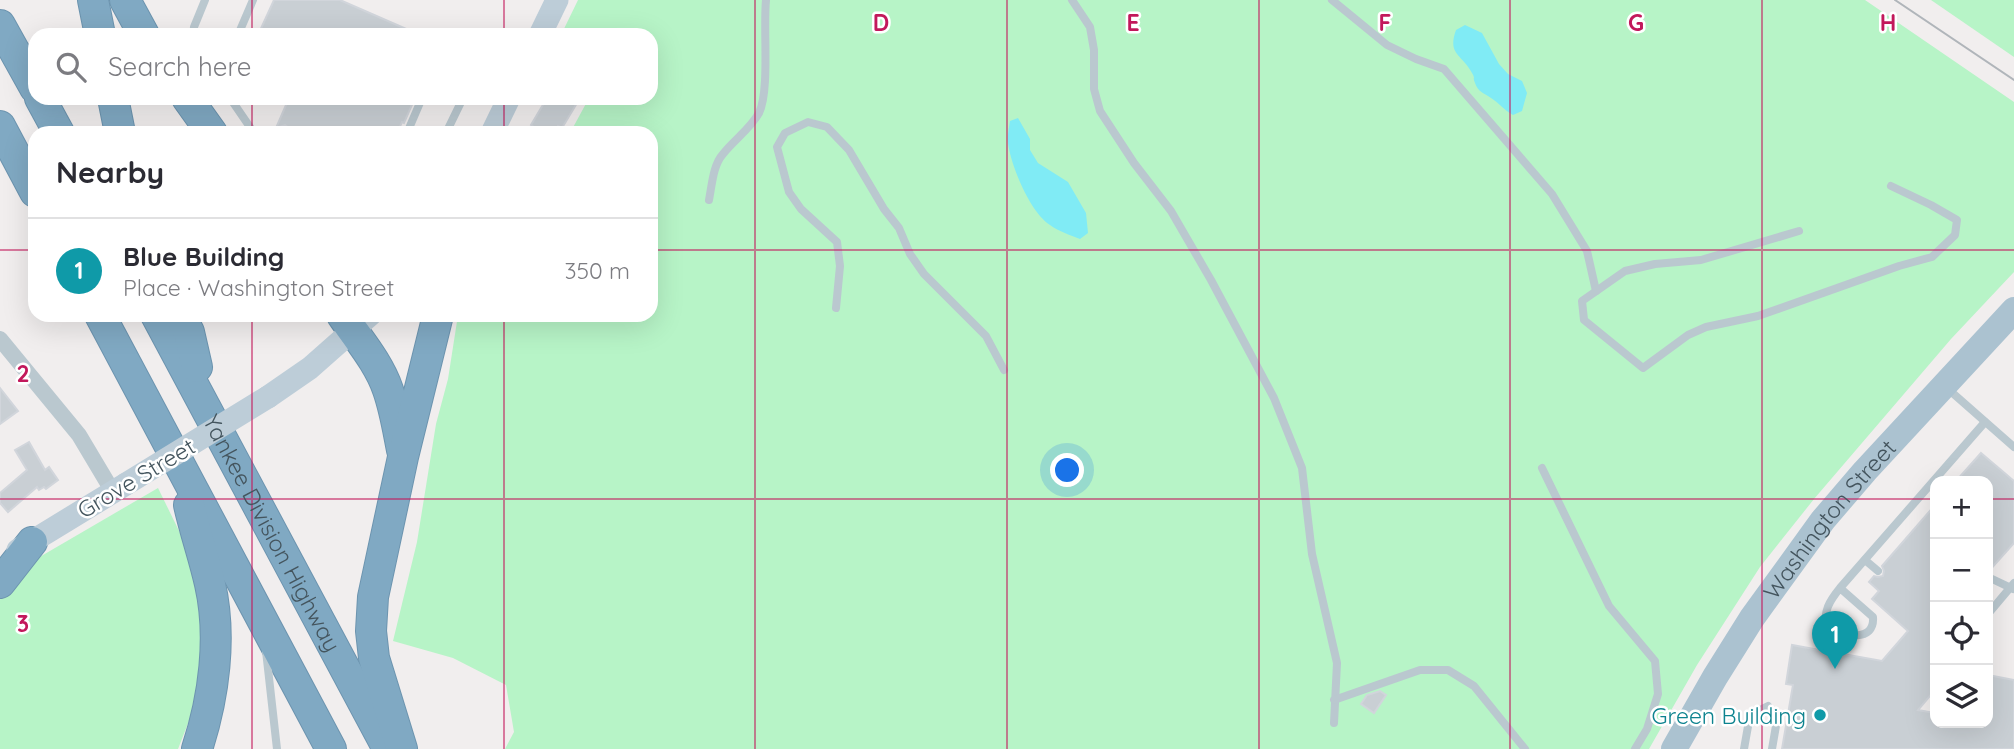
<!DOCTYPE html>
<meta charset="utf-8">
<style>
body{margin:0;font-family:Quicksand,sans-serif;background:#f2f2f3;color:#2b2b33}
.controls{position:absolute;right:21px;bottom:21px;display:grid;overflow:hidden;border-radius:14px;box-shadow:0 7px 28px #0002}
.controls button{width:63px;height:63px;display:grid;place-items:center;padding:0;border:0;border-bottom:2px solid #e1e1e2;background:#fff;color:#2b2b33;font:35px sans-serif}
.you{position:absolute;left:1068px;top:471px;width:24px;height:24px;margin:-18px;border:5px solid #fff;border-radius:50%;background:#1a73e8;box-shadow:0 0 0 10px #1a73e833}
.badge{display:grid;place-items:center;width:46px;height:46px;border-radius:50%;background:#0f766e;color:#fff;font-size:23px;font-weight:700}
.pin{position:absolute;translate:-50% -58px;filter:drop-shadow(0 2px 4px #0008)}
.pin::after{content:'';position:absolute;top:37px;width:24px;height:21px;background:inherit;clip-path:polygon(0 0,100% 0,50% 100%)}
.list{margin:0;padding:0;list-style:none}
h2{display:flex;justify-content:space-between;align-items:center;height:91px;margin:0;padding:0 28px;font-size:30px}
h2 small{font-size:23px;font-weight:400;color:#7c7c81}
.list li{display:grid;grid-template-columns:46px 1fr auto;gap:21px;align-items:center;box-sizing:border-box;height:105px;padding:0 28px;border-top:2px solid #e1e1e2}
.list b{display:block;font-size:26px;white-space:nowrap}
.list p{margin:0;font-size:23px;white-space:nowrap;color:#7c7c81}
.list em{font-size:23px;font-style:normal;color:#7c7c81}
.icon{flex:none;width:38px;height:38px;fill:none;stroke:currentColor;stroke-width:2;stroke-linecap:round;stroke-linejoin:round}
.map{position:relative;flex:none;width:2014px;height:749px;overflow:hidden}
.search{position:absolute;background:#fff;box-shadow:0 7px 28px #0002;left:28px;top:28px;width:630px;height:77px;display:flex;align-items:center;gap:18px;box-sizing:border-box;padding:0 24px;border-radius:21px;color:#7c7c81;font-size:26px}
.panel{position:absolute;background:#fff;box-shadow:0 7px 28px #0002;left:28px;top:126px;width:630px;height:196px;border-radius:21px}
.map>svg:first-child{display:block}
</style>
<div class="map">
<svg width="2014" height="749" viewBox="0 0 2014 749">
<rect width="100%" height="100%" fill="#f1eeee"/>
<g fill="#b7f4c7">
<polygon points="578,0 1865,0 2014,102 2014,272 1951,339 1814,499 1760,567 1697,665 1649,749 505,749 514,732 506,685 453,658 393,641 417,542 436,424 448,379 458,315 651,315 651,133 570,133 589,98 651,98 651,35 561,35"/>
<polygon points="1931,0 2014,0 2014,57"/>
<polygon points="158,488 184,541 197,583 203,617 196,703 178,749 0,749 0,599 31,562"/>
</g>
<g fill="#80ebf5">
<path d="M1465,25L1482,33L1499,64L1508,74L1522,81L1527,93L1522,111L1513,115C1504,110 1499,103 1491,98C1484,93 1478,92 1475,83C1472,76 1476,80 1472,73C1462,54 1447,55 1456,30Z"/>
<path d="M1018,118L1030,139V150L1038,163L1068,182L1086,213L1088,233L1080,239C1070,235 1058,231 1050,225C1030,212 1011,166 1008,143C1007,136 1009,128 1010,121Z"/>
</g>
<g fill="#c9cfd4" stroke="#d1d5db" stroke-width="2">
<polygon points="274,0 340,0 420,35 258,35"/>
<polygon points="289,98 415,98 404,123 402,122 397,133 289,133 289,128 285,125 276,128"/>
<polygon points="547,98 580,98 562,128 558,126 554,133 544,133 531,125"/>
<polygon points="0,388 18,411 0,424"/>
<polygon points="29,442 45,470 49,467 58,480 46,489 44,487 39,490 37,487 8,512 0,503 0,493 27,470 15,450"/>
<polygon points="1981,453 2014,481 2014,543 1989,571 1988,571 1988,481 1956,481"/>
<polygon points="1935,505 1935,690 1918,710 1935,713 1935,723 1988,723 1988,675 2014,680 2014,749 1782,749 1793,685 1786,684 1792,645 1825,651 1828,637 1836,638 1845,641 1843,654 1882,661 1908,631 1872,599 1879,591 1869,582 1874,576 1878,577 1883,576 1884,571 1882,566"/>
<polygon points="1380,691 1386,695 1374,713 1361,704 1367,695"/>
</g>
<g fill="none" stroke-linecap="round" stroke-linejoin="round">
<defs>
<g id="highway">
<polyline points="93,0 100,35"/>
<polyline points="125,0 144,35"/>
<polyline points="0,25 35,88"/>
<polyline points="40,98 59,133"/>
<polyline points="113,98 120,133"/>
<polyline points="187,98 212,133"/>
<polyline points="0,126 35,192"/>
<polyline points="100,315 331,749"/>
<path id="s2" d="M156,315L388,749"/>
<polyline points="180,315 189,332 197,367"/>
<path d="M342,315C358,339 379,363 388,390C395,410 398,430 402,450"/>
<path d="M189,505C195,532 204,557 210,584C222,637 214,697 197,749"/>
<polyline points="0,583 32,542"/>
<polyline points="402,749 374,658 371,631 373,597 403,457 438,315"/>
</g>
</defs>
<use href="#highway" stroke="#6c94af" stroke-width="32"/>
<g stroke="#bac8cf" stroke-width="8">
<polyline points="1072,0 1090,27 1094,50 1094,89 1100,111 1134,163 1171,211 1211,280 1274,398 1302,468 1312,554 1337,663 1334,723"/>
<polyline points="1332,0 1387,45 1416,59 1444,69 1552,194 1587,251 1596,291"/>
<polyline points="193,35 194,27 205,0"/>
<polyline points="238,35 253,0"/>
<polyline points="230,98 254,133"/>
<polyline points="282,133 283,131"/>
<polyline points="407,133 422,98"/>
<polyline points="446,133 463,98"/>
<path d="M709,200C712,185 713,165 723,154C734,140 750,129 759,113C770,90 763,29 766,0"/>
<polyline points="1799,231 1701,260 1655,264 1625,271 1582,301 1584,320 1643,368 1688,335 1706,327 1758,316 1899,266 1932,257 1955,235 1957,220 1931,205 1891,186"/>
<polyline points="836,308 840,266 837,242 801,209 789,192 777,147 785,133 808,122 827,127 849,150 884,209 899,228 910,254 924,274 986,336 1004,370"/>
<polyline points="1948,389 2014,447"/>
<polyline points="1542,468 1609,606 1655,661 1658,694 1647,729 1635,749"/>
<polyline points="1865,560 1878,571"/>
<polyline points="1988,577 2013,589"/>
<path d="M1840,588L1873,617C1875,643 1843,636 1828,628C1821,613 1831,599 1840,588L1985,422"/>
<polyline points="1988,614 2014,583"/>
<polyline points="266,651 277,749"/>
<polyline points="1334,700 1420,670 1448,670 1474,686 1525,749"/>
<polyline points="1744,749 1750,715 1768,706 1777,720 1772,749"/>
</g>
<polyline stroke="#bac8cf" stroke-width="16" points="0,339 79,435 113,492"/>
<g stroke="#bdcdd8" stroke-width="23">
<polyline points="540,35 557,0"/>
<polyline points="492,133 509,98"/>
<polyline points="268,397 310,368 370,315"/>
<polyline points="18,550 126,484"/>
</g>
<path stroke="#abc2d0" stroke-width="26" id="s1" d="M1674,749L1715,677L1752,618L1823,520L1865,471L2014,310"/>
<use href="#highway" stroke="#80a9c3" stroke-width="30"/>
<polyline stroke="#b0b5ba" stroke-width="2" points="1895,0 2014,80"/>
<polyline stroke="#bdcdd8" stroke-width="23" points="126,484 268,397"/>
</g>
<path fill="none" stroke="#c2185b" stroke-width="2" stroke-opacity="0.55" d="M252,0V35M504,0V35M755,0V749M1007,0V749M1259,0V749M1510,0V749M1762,0V749M252,98V133M504,98V133M0,250H35M651,250H2014M252,315V749M504,315V749M0,499H1935M1988,499H2014"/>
<circle fill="#0f9aa8" stroke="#fff" stroke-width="2.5" cx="1820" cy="715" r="7"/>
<g text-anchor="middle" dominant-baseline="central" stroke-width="5" stroke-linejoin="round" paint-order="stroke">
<g font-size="23" fill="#44555e" stroke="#fff">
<text transform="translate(136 478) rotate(-31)">Grove Street</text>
<text stroke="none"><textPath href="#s1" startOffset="278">Washington Street</textPath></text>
<text stroke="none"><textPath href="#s2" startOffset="247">Yankee Division Highway</textPath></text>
</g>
<g font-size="23" fill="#0d838f" stroke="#fff" text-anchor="end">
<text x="1806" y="715">Green Building</text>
</g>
</g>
<g font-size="23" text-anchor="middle" font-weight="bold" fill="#c2185b" stroke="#fff" stroke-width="5" stroke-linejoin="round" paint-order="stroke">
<text x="881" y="31">D</text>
<text x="1133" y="31">E</text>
<text x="1385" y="31">F</text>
<text x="1636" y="31">G</text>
<text x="1888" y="31">H</text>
<text x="23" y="382">2</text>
<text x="23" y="632">3</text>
</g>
</svg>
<div class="controls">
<button>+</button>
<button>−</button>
<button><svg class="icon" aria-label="locate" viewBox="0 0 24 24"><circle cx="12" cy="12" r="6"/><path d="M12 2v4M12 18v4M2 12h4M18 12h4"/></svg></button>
<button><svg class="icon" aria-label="layers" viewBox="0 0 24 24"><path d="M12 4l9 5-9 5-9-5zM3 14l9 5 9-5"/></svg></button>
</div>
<div class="you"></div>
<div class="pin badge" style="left:1835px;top:669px;background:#0f9aa8">1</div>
<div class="search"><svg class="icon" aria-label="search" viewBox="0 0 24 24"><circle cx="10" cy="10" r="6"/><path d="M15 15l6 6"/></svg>Search here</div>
<section class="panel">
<h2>Nearby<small></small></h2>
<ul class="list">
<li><span class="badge" style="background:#0f9aa8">1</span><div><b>Blue Building</b><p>Place · Washington Street</p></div><em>350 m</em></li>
</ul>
</section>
</div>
